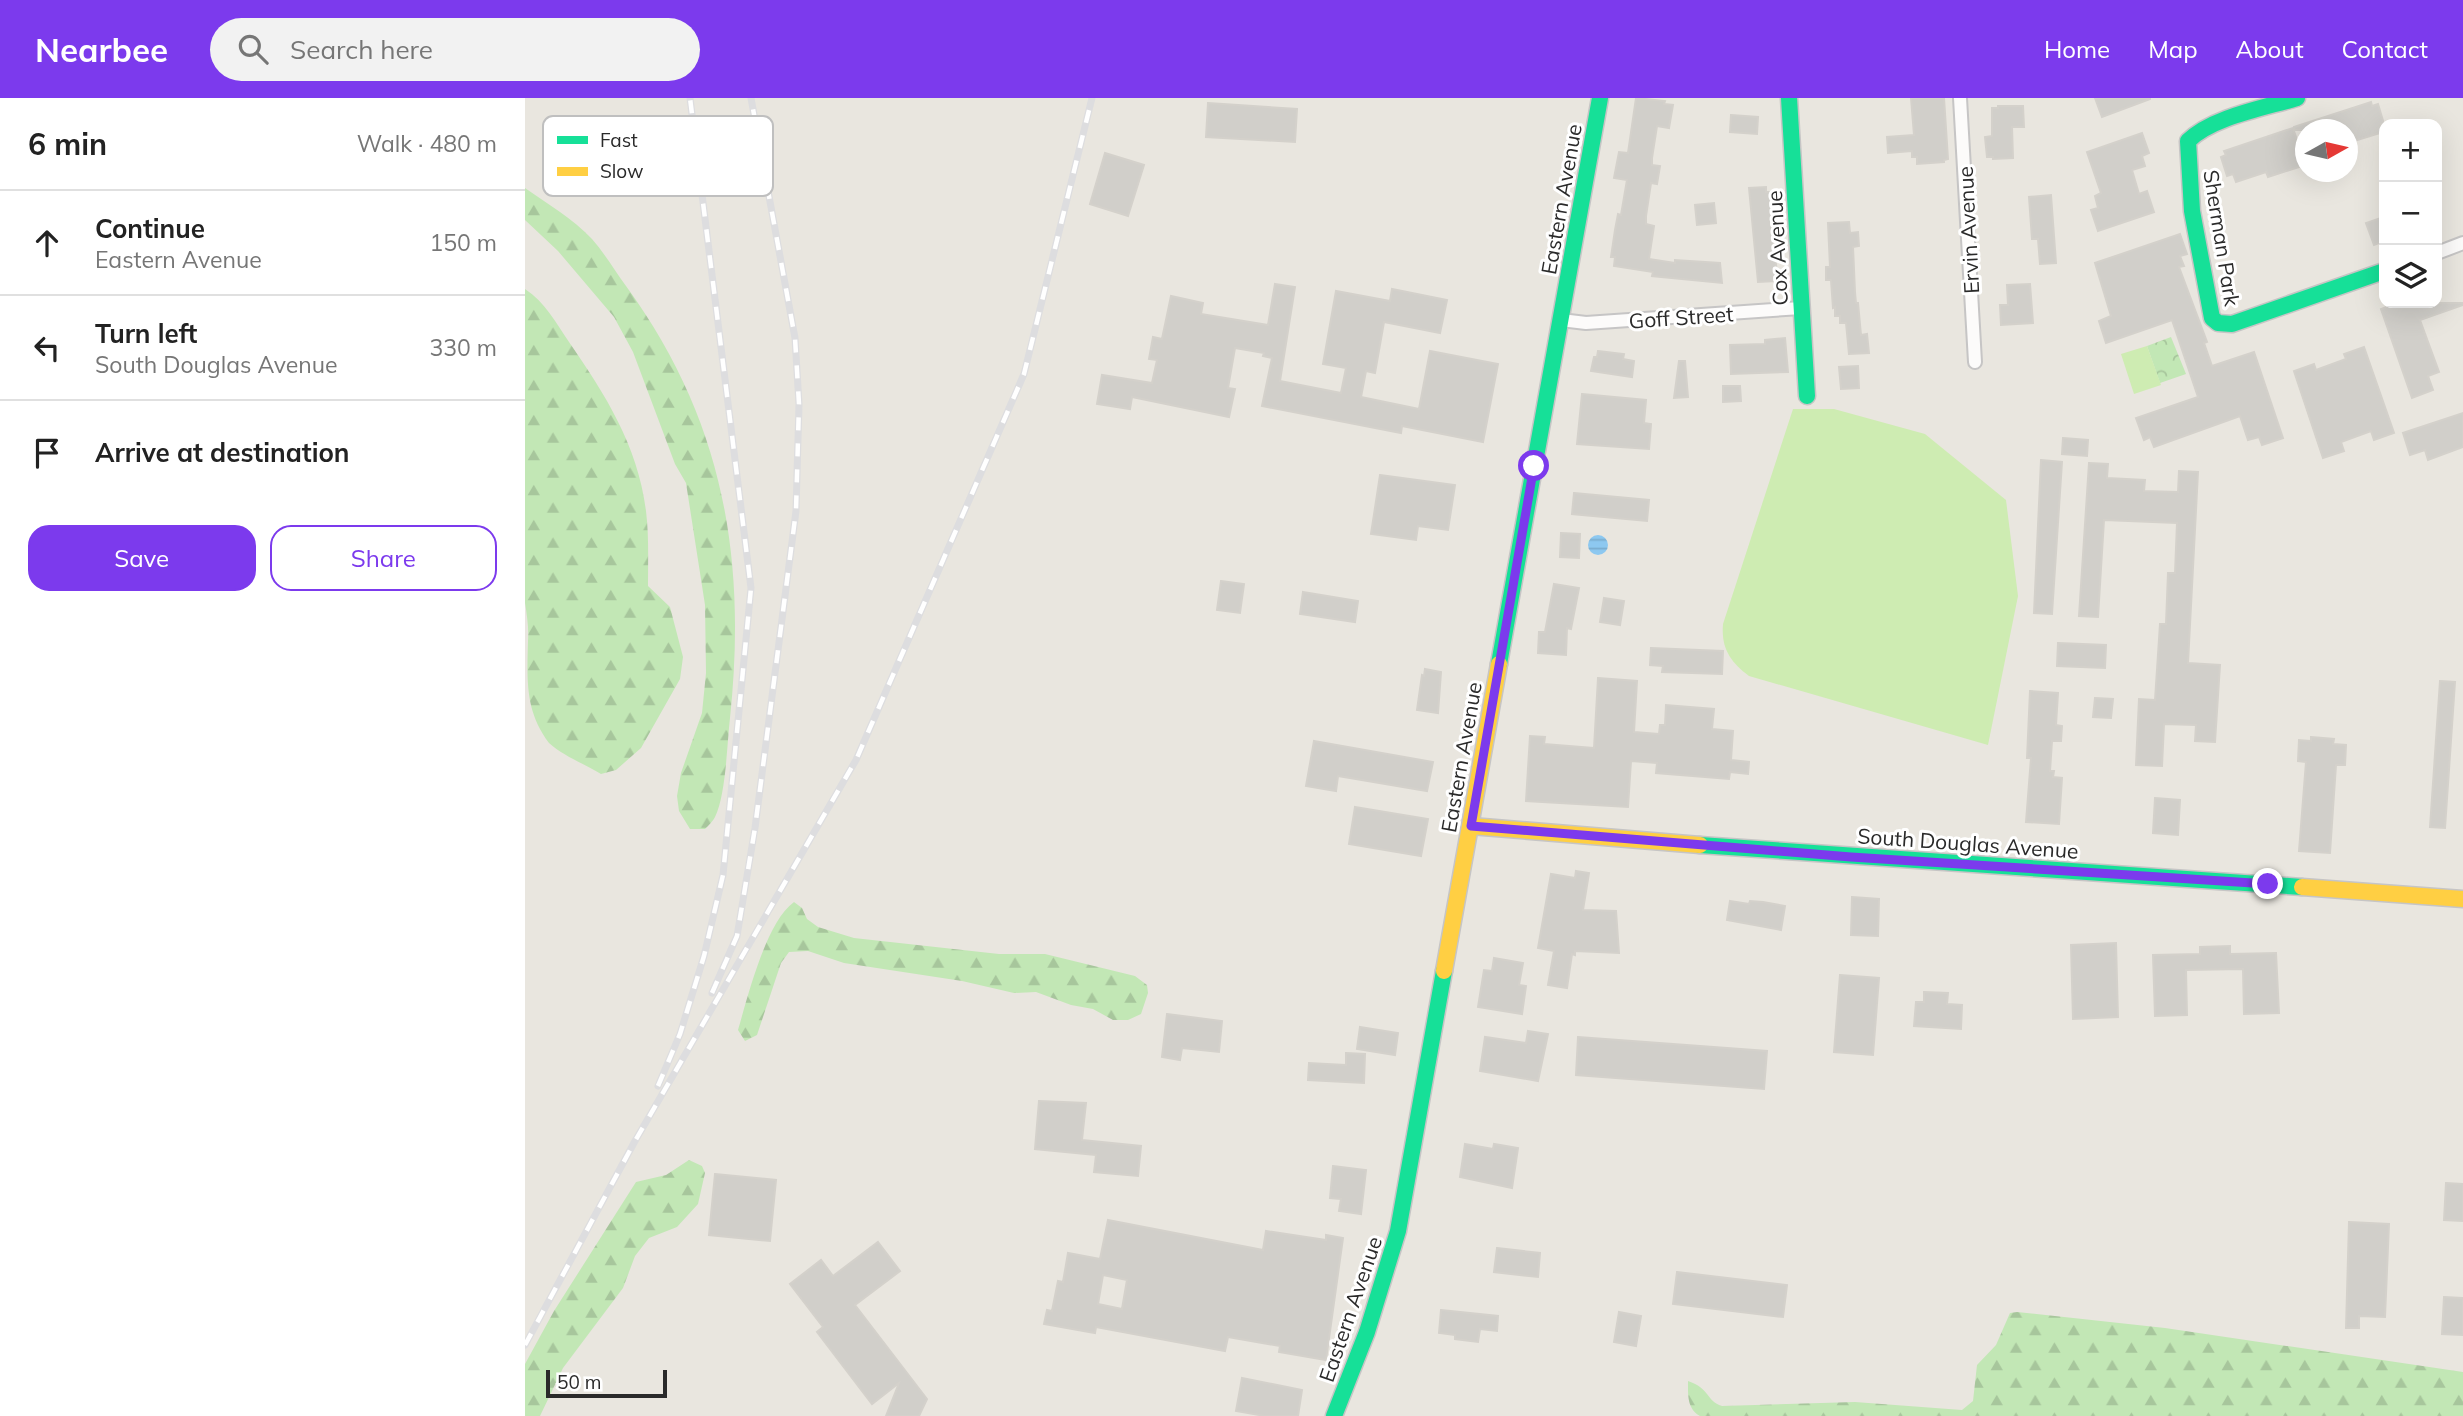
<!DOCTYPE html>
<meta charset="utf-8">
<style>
body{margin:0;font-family:Mulish,sans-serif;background:#f2f2f2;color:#222}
.controls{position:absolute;right:21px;top:21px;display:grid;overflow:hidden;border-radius:14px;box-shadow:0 7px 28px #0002}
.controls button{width:63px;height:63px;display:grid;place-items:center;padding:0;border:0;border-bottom:2px solid #e0e0e0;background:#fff;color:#222;font:35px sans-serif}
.compass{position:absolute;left:1770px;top:21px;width:63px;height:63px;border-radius:50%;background:#fff;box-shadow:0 7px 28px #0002;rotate:82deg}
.scale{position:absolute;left:21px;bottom:18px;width:121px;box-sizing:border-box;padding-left:7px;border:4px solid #2a2a2a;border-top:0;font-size:19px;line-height:24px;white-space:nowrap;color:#2a2a2a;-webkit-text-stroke:5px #fff;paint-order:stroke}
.stop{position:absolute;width:21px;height:21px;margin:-16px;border:5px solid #7c3aed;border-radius:50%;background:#fff}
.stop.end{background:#7c3aed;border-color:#fff;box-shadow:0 2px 7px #0008}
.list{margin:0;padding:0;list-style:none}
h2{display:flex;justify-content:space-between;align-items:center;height:91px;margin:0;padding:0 28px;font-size:30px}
h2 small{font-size:23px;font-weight:400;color:#767676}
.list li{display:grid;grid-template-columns:46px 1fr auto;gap:21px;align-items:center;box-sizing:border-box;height:105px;padding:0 28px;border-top:2px solid #e0e0e0}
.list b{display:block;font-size:26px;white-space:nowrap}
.list p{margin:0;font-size:23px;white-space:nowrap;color:#767676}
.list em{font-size:23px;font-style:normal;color:#767676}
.actions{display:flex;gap:14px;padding:21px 28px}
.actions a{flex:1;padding:16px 0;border:2px solid #7c3aed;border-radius:21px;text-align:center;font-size:24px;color:#7c3aed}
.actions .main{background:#7c3aed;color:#fff}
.icon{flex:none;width:38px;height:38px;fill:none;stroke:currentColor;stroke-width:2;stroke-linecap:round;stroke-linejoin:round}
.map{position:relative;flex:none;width:1938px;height:1318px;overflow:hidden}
header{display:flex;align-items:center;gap:42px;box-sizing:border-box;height:98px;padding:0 35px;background:#7c3aed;color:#fff}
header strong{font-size:33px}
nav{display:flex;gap:38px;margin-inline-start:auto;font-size:24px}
.search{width:490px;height:63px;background:#f2f2f2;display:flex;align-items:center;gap:18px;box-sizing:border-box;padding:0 24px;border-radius:38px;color:#767676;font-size:26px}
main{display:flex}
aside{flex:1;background:#fff}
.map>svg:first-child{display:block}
</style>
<header>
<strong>Nearbee</strong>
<div class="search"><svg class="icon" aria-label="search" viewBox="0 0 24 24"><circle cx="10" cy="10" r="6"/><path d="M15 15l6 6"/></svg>Search here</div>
<nav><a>Home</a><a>Map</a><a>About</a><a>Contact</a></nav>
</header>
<main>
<aside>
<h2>6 min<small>Walk · 480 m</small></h2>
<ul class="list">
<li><svg class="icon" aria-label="ahead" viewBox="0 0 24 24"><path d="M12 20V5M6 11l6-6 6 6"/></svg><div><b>Continue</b><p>Eastern Avenue</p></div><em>150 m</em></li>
<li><svg class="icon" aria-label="left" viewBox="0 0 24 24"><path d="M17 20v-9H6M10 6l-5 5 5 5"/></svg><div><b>Turn left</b><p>South Douglas Avenue</p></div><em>330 m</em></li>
<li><svg class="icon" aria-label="arrive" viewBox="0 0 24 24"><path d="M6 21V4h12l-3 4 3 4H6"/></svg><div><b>Arrive at destination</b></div></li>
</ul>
<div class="actions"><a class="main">Save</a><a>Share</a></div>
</aside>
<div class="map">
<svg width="1938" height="1318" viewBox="0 0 1938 1318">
<defs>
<pattern id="forest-firs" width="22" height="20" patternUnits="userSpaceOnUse" patternTransform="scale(1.75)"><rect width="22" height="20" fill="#c2e7b5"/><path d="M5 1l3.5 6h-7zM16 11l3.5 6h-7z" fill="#a7c69c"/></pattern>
<pattern id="park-crowns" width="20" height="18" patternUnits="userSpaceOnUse" patternTransform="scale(1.75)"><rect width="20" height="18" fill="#c2e7b5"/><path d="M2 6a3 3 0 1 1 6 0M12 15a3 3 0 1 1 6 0" fill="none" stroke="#a7c69c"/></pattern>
<pattern id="water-rules" width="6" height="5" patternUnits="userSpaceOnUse" patternTransform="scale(1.75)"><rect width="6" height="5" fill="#8dc8f0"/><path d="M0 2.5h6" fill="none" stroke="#7aacce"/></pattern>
</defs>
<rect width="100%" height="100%" fill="#e9e6df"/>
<g fill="url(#forest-firs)">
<path d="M0,90C23,106 48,121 67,141C80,156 90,173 101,188C198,321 222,459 205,620C202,646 201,697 190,719C188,723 183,728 180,731H165L154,713L152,698L156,675L177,615L181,575L180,507L161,385L150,366L108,254L89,219L33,153L0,122Z"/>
<path d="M0,191C20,204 31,225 44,244C80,296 113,348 121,413C124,437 123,463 123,488L145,509L158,559L155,581L116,650L91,672L76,676C60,666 38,658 24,645C0,613 2,583 3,543C4,531 2,517 0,505Z"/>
<path d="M269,804L277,810L282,821L293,829L329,840L474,856H520L610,878L622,887L623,895L616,916L603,922H588L568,911L546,907L511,894L489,895L437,883L319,865L283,853L264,854L256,865L232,937L220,943L213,932C223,898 241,824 269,804Z"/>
<polygon points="164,1062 177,1068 180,1075 173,1106 152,1129 124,1140 110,1158 98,1190 38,1270 15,1318 0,1318 0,1266 29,1213 111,1084 141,1077"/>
<path d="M1492,1214L1640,1230L1938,1274V1318H1175C1162,1311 1163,1297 1163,1283C1185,1290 1181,1303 1197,1308L1330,1304L1437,1312L1448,1303L1452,1267L1471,1247L1485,1215Z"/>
</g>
<polygon fill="url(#park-crowns)" points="1646,239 1661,276 1635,285 1622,248"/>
<g fill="#ceecb2">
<polygon points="1622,248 1636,287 1609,296 1596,256"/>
<path d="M1268,311H1309L1400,336L1481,402L1493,498L1463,647L1224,578C1205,564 1196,550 1198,526Z"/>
</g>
<circle fill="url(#water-rules)" cx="1073" cy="447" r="10"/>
<g fill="#d1cfca" stroke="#d4d1cb" stroke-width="2" fill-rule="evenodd">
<polygon points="1111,0 1140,3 1139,6 1148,7 1144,30 1132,28 1127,60 1127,67 1135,68 1132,86 1126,85 1121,118 1121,126 1129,128 1124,161 1150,165 1150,162 1195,165 1197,185 1127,178 1128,174 1089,168 1090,159 1086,159 1090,132 1093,116 1096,117 1102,82 1089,80 1094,54 1103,55"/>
<polygon points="1386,0 1419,0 1423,61 1419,62 1419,64 1392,66 1392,59 1387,59 1387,53 1363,55 1362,39 1389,37"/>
<polygon points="1570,0 1625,0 1625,1 1577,19"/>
<polygon points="1846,4 1847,8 1853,6 1859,26 1856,26 1858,34 1823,45 1823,32 1769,32 1769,29"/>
<polygon points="683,5 772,11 770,44 681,39"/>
<polygon points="1473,8 1498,8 1499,29 1487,29 1488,60 1468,61 1468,59 1462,59 1460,39 1467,38 1467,10 1473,10"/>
<polygon points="1206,17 1233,19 1232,36 1205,34"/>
<polygon points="1768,30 1776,54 1773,55 1777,68 1743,79 1741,74 1711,84 1708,76 1702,78 1696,59 1701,57 1699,53"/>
<polygon points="1617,35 1624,55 1617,58 1620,68 1607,72 1614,96 1622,93 1629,114 1573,133 1566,112 1573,110 1570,98 1576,95 1562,54"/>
<polygon points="580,55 619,67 603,118 565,106"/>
<polygon points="1241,89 1241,94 1247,94 1249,117 1246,118 1252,176 1250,176 1251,183 1233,184 1224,90"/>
<polygon points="1526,97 1531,165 1515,166 1513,141 1507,141 1504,99"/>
<polygon points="1189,105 1191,125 1172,127 1170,107"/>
<polygon points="1859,119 1859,143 1849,147 1841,125"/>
<polygon points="1324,124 1325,135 1333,134 1334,148 1328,149 1330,194 1331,205 1333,205 1336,237 1342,236 1344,255 1324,256 1321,225 1315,225 1315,218 1310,218 1310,209 1308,210 1306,182 1301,182 1301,169 1305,169 1303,125"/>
<polygon points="1655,136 1662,156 1655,158 1659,168 1654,169 1682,244 1679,245 1687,268 1729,254 1758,340 1737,347 1734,339 1723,342 1715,318 1629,349 1625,339 1619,342 1611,320 1673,299 1647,222 1581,245 1574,223 1586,218 1570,165"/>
<polygon points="750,186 770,189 755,283 816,295 821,270 798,266 811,193 865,203 867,191 922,202 915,235 859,224 850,275 841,273 836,299 894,311 905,253 973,266 958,344 877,328 876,335 737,308 747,260 738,258 739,255 710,250 703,290 710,291 704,319 607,299 605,311 572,306 577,277 627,285 632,262 624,261 628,239 637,241 646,198 678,205 676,216 743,227"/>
<polygon points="1505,186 1508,225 1476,227 1475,207 1483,207 1482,187"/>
<polygon points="1872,205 1938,205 1938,207 1895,222 1914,274 1903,278 1908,292 1887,300 1856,211"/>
<polygon points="1260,240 1263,274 1206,276 1205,247 1240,246 1240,242"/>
<polygon points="1839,249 1869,335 1849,342 1846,333 1816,344 1819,353 1798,360 1769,273 1789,266 1791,272 1821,261 1819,256"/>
<polygon points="1073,253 1099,256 1098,261 1109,263 1107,279 1066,273 1069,259 1072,259"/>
<polygon points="1154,263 1160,263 1163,299 1149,300"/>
<polygon points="1333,268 1334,290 1316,291 1314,269"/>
<polygon points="1198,288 1215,288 1216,303 1198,304"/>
<polygon points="1057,296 1121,302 1119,325 1126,326 1124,351 1052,346"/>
<polygon points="1938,315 1938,349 1903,362 1900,352 1885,357 1878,335"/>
<polygon points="1538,340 1563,342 1562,358 1537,356"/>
<polygon points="1516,362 1537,364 1527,516 1509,515"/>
<polygon points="1564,365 1583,366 1582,380 1620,382 1619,393 1653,394 1654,373 1673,374 1663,565 1695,567 1690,644 1670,643 1671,627 1639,626 1637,668 1611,667 1614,601 1630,602 1635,526 1641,526 1643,475 1650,475 1652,425 1579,422 1573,519 1554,518"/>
<polygon points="855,377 930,387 923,432 893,428 891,442 846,436"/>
<polygon points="1049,395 1124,402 1122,423 1047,416"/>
<polygon points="1036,435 1055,436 1054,460 1035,459"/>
<polygon points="696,483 719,486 715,515 692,512"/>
<polygon points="1029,486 1054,490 1046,531 1042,530 1041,557 1013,555 1014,534 1020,534"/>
<polygon points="778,494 833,503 830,524 775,516"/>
<polygon points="1079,500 1099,503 1095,527 1075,524"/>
<polygon points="1533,545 1581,547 1580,570 1532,568"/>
<polygon points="1126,550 1198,553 1197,576 1137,574 1138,568 1125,567"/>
<polygon points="900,571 916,574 913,615 892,612 897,577 899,578"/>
<polygon points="1073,580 1112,583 1109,634 1134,636 1135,627 1140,627 1141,607 1189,611 1187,631 1208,633 1206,662 1224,664 1223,676 1205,674 1204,681 1131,675 1132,665 1106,663 1103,709 1001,703 1005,638 1020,639 1019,646 1069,650"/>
<polygon points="1915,583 1930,584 1920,730 1905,729"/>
<polygon points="1505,593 1533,595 1531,627 1537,628 1536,643 1527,643 1525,673 1529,673 1528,679 1537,680 1534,726 1501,724 1506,660 1502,660"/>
<polygon points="1570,600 1588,601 1586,620 1568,619"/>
<polygon points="1786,639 1809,641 1808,646 1821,647 1820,667 1811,667 1805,755 1774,753 1781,664 1773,663 1774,642 1786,643"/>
<polygon points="789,643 908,664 902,693 813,678 811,693 781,688"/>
<polygon points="1630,700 1655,702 1653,737 1628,735"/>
<polygon points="830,709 903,721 896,758 824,746"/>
<polygon points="1051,773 1064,775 1058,812 1091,813 1094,855 1050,853 1050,857 1047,856 1042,890 1023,887 1029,853 1013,850 1026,776 1050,780"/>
<polygon points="1327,799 1354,801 1353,838 1326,837"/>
<polygon points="1205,803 1224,806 1225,803 1238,804 1260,808 1256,832 1202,822"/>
<polygon points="1591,845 1593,919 1548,921 1546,847"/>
<polygon points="1705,848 1705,856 1751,855 1754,915 1719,916 1718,871 1661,872 1662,917 1630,918 1628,857 1675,856 1675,849"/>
<polygon points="969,860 998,865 994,887 1001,888 997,916 953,909 959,872 967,873"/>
<polygon points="1315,877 1354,880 1348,957 1309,954"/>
<polygon points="1399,894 1423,895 1422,906 1437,907 1436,931 1389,928 1391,904 1399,904"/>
<polygon points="642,916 697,923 694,954 657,950 655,962 637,959"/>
<polygon points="835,929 873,935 870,957 832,951"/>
<polygon points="1003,933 1023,936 1013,983 955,973 960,939 1001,945"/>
<polygon points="1053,939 1242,953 1239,991 1051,977"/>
<polygon points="821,955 840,956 839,985 783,982 784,965 821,967"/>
<polygon points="514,1003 561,1005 557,1042 616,1048 613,1078 569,1074 571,1057 510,1051"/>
<polygon points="940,1046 968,1051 969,1046 993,1050 987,1090 935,1079"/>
<polygon points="808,1068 841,1072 836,1116 814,1113 816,1101 805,1100"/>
<polygon points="190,1076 251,1082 245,1143 184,1137"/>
<polygon points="1921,1085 1938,1086 1938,1123 1919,1122"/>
<path d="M583,1122L738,1152L741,1133L801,1142V1137L818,1140L801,1262L754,1254L755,1248L703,1239L700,1253L571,1229L570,1235L519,1226L522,1212L527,1213L533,1183L538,1184L543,1155L575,1161ZM578,1177L602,1182L597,1211L573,1206Z"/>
<polygon points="1824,1124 1864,1126 1860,1219 1834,1218 1834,1230 1821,1230"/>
<polygon points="353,1144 375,1173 330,1207 402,1301 394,1318 361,1318 374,1285 347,1306 292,1234 298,1229 265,1186 296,1162 308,1178"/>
<polygon points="972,1150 1015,1155 1013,1179 969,1174"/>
<polygon points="1152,1174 1262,1187 1258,1219 1148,1206"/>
<polygon points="1919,1199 1938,1200 1938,1237 1917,1236"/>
<polygon points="916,1212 973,1218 972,1233 955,1231 953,1244 930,1241 930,1237 914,1235"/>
<polygon points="1094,1214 1116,1218 1111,1248 1089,1244"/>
<polygon points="717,1280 777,1292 773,1318 740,1318 711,1313"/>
</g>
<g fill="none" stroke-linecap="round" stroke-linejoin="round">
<defs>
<g id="street">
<polyline points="1435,0 1450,264"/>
<polyline points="1912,155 1938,145"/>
<polyline points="1036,222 1061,225 1276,210"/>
</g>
<g id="fast">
<polyline points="1264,0 1282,298"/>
<path d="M1772,0C1739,10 1687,19 1663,43L1667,113L1687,220L1693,225L1707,226L1859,173"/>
<polyline points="974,566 1075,0"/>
<polyline points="1175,747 1777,789"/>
<polyline points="809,1318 842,1234 873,1133 919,873"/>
</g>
<g id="slow">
<polyline points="946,728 1175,747"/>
<polyline points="1777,789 1938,801"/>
<polyline points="919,873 974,566"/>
</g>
</defs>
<use href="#street" stroke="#c6c5c5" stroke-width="16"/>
<use href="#fast" stroke="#c6c5c5" stroke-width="19"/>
<use href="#slow" stroke="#c6c5c5" stroke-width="19"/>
<use href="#street" stroke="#fcfbfa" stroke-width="12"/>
<use href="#fast" stroke="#16e098" stroke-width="16"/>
<use href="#slow" stroke="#ffcf43" stroke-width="16"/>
<defs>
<g id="rail">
<polyline points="187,895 212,838 230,730 271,413 274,306 270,240 226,0"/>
<polyline points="133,988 155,936 179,858 198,777 226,490 165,0"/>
<polyline points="0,1247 110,1043 331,662 499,276 567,0"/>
</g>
</defs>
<use href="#rail" stroke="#dddddf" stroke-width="7"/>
<use href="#rail" stroke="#fff" stroke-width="4.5" stroke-dasharray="13" stroke-linecap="butt"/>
</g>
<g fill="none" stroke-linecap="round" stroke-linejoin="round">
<polyline stroke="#7c3aed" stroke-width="9" points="1009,368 946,728 1326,759 1743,786"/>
</g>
<g text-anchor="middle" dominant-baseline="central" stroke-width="6" stroke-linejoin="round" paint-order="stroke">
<g font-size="21" fill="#2a2a2a" stroke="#fff">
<text transform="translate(1036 101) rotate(-80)">Eastern Avenue</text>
<text transform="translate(1443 132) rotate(-93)">Ervin Avenue</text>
<text transform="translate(1697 140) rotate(81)">Sherman Park</text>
<text transform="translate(1252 150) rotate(-93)">Cox Avenue</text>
<text transform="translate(1156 219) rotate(-4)">Goff Street</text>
<text transform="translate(936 659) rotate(-80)">Eastern Avenue</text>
<text transform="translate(1443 745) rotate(4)">South Douglas Avenue</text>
<text transform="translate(825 1211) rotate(-71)">Eastern Avenue</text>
</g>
</g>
<rect x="18" y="18" width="230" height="80" rx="10" fill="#fff" stroke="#bfbfbf" stroke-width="2"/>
<rect x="32" y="38" width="31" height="8" fill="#16e098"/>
<rect x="32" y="69" width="31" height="9" fill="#ffcf43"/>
<g font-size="19" fill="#2a2a2a">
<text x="75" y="49">Fast</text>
<text x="75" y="80">Slow</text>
</g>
</svg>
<div class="controls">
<button>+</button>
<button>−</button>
<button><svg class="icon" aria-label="layers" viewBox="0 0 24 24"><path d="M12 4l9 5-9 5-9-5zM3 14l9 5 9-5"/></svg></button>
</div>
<svg class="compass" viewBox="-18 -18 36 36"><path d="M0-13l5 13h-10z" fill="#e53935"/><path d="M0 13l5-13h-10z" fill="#767676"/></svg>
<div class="scale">50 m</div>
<div class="stop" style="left:1009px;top:368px"></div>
<div class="stop end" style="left:1743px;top:786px"></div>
</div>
</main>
